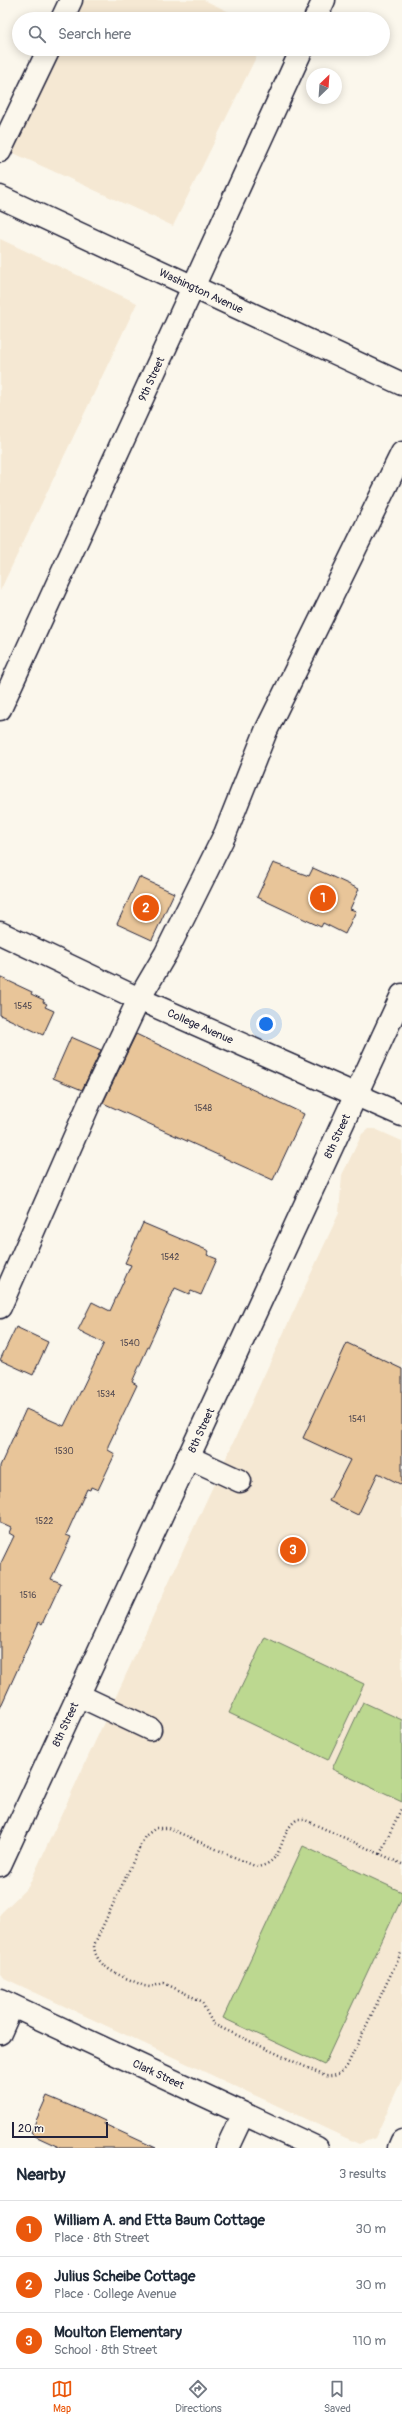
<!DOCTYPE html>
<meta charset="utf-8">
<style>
body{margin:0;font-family:Pangolin,sans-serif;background:#f2f2f3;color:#1f2937}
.compass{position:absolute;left:306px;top:68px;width:36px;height:36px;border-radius:50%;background:#fff;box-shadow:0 2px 10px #0003;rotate:25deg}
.scale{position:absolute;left:12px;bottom:10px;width:96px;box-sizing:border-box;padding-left:4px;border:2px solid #22223b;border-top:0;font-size:11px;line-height:14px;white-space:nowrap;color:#22223b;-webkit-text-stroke:3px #fbf7ec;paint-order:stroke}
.you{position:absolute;left:266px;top:1024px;width:14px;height:14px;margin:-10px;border:3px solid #fff;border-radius:50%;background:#1a73e8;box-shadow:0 0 0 6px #1a73e833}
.badge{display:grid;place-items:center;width:26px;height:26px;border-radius:50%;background:#ea580c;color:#fff;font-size:13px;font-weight:700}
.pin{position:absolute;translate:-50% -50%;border:2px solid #fff;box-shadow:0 1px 4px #0006}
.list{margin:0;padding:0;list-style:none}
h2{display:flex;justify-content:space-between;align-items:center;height:52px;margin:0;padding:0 16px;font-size:17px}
h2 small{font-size:13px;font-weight:400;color:#747a83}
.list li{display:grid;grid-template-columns:26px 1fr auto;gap:12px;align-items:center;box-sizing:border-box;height:56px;padding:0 16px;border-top:1px solid #e0e1e3}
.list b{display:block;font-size:15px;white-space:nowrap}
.list p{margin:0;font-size:13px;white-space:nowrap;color:#747a83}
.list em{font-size:13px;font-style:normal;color:#747a83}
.icon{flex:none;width:22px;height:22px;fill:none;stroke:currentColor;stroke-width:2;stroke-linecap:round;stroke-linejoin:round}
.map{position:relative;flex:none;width:402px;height:2148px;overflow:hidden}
.search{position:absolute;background:#fff;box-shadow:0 2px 10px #0003;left:12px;right:12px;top:12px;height:44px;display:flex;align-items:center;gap:10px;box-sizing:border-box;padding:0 14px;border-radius:22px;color:#747a83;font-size:15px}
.sheet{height:220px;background:#fff}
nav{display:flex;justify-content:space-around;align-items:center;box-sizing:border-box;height:56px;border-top:1px solid #e0e1e3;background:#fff;font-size:11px;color:#747a83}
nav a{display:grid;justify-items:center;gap:2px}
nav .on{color:#ea580c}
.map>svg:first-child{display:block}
</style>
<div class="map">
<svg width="402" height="2148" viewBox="0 0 402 2148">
<rect width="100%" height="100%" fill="#fbf7ec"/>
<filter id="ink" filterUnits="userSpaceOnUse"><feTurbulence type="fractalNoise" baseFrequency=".025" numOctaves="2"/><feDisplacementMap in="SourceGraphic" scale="8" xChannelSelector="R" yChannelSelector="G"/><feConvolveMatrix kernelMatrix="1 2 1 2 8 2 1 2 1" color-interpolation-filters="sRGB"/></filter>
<g filter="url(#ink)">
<g fill="#f5e8d3">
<polygon points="79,0 204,0 244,19 70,19"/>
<polygon points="56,49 260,49 173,226 9,151"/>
<polygon points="0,239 137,303 0,591"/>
<polygon points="368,1129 375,1129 402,1141 402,2079 375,2138 359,2144 4,1978 0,1974 0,1914 28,1887 339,1213 342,1175 362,1134"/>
</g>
<g fill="#bcd890" stroke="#6f7d66">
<polygon points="265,1637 364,1684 328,1760 229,1713"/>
<polygon points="363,1702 402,1720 402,1802 332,1769"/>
<polygon points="303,1846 402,1892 402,1898 324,2065 223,2018"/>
</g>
<g fill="#e8c599" stroke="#22223b">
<polygon points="273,863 309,876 313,868 359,889 350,909 356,911 345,934 323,923 321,927 257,897"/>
<polygon points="139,877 174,893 152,940 117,924"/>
<polygon points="0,977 32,992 31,994 44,1000 43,1002 47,1004 45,1007 54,1011 43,1035 0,1015"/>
<polygon points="136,1034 304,1114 273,1180 103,1103"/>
<polygon points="71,1037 101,1050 82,1090 53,1078"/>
<polygon points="143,1223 209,1251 207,1255 217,1259 201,1295 191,1291 189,1294 175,1288 132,1382 137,1385 108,1446 108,1450 115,1454 98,1490 91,1487 90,1490 87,1489 66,1535 71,1537 51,1579 61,1583 42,1624 39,1622 0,1708 0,1565 14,1536 9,1533 11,1528 0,1523 0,1466 26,1409 64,1426 104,1343 78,1330 92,1302 110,1311 131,1265 125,1263"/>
<polygon points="16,1327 48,1342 33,1375 0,1360"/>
<polygon points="347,1343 402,1369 402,1485 378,1473 358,1515 329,1501 350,1460 303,1438"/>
<polygon points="47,2096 90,2114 105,2121 104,2124 156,2148 61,2148 35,2136 31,2132"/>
</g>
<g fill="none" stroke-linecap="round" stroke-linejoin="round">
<defs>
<g id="minor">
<polyline points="62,19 71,0"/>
<polyline points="315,19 324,0"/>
<polyline points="0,151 49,49"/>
<path id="s1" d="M0,197L402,384"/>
<path id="s2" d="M0,709L302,49"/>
<path id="s3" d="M0,933L139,999L402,1115"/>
<polyline points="0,1307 89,1104 139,999 166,953 225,834 266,731 402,453"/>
<polyline points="188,1457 240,1481"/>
<polyline points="78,1695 150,1729"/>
<path id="s4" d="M0,1865L402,995"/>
<path id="s5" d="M0,2000L317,2148"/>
<polyline points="0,2033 12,2006"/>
<polyline points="227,2148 243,2114"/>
<polyline points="399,2148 402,2141"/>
</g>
</defs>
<use href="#minor" stroke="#22223b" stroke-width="25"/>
<g stroke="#22223b" stroke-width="2.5" stroke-dasharray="1 3" stroke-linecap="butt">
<polyline points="380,1854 402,1807"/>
<path d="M402,1864L303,1819H298C277,1832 287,1862 257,1867L168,1828H156L145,1836L94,1945C95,1970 124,1976 144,1986L150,1987L164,1983L201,2001L213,2024L325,2076C335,2077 341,2074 347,2066L402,1951"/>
</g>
<use href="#minor" stroke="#fbf7ec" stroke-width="22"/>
</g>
</g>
<g text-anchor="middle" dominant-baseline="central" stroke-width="4" stroke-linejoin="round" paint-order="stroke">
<g font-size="9" fill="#544b52">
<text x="23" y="1006">1545</text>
<text x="203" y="1108">1548</text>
<text x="170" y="1257">1542</text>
<text x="130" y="1343">1540</text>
<text x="106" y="1394">1534</text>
<text x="357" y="1419">1541</text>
<text x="64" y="1451">1530</text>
<text x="44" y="1521">1522</text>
<text x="28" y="1595">1516</text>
</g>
<g font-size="11" fill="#22223b" stroke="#fbf7ec">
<text stroke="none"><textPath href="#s1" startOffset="222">Washington Avenue</textPath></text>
<text stroke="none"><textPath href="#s2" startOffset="363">9th Street</textPath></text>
<text stroke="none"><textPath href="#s3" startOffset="221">College Avenue</textPath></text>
<text stroke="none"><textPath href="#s4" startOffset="803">8th Street</textPath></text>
<text stroke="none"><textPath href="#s4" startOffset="479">8th Street</textPath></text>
<text stroke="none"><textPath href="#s4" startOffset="155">8th Street</textPath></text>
<text stroke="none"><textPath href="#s5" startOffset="175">Clark Street</textPath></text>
</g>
</g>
</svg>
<svg class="compass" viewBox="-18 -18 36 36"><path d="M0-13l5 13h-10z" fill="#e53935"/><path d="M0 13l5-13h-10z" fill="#747a83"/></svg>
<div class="scale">20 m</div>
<div class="you"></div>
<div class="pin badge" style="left:323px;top:898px">1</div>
<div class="pin badge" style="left:146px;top:908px">2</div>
<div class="pin badge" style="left:293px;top:1550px">3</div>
<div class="search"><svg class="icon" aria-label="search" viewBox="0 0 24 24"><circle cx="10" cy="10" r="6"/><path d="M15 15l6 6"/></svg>Search here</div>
</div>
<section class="sheet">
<h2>Nearby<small>3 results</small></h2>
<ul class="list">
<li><span class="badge">1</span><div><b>William A. and Etta Baum Cottage</b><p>Place · 8th Street</p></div><em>30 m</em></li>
<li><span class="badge">2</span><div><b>Julius Scheibe Cottage</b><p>Place · College Avenue</p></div><em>30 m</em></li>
<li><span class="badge">3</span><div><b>Moulton Elementary</b><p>School · 8th Street</p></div><em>110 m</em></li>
</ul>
</section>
<nav>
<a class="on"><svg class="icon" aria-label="map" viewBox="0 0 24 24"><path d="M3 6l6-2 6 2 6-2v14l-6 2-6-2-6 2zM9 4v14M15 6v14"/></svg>Map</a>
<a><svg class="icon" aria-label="directions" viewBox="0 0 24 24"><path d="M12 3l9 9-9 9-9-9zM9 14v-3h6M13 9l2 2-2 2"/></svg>Directions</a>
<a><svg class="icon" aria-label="saved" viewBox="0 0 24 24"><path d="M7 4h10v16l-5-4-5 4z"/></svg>Saved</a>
</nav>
